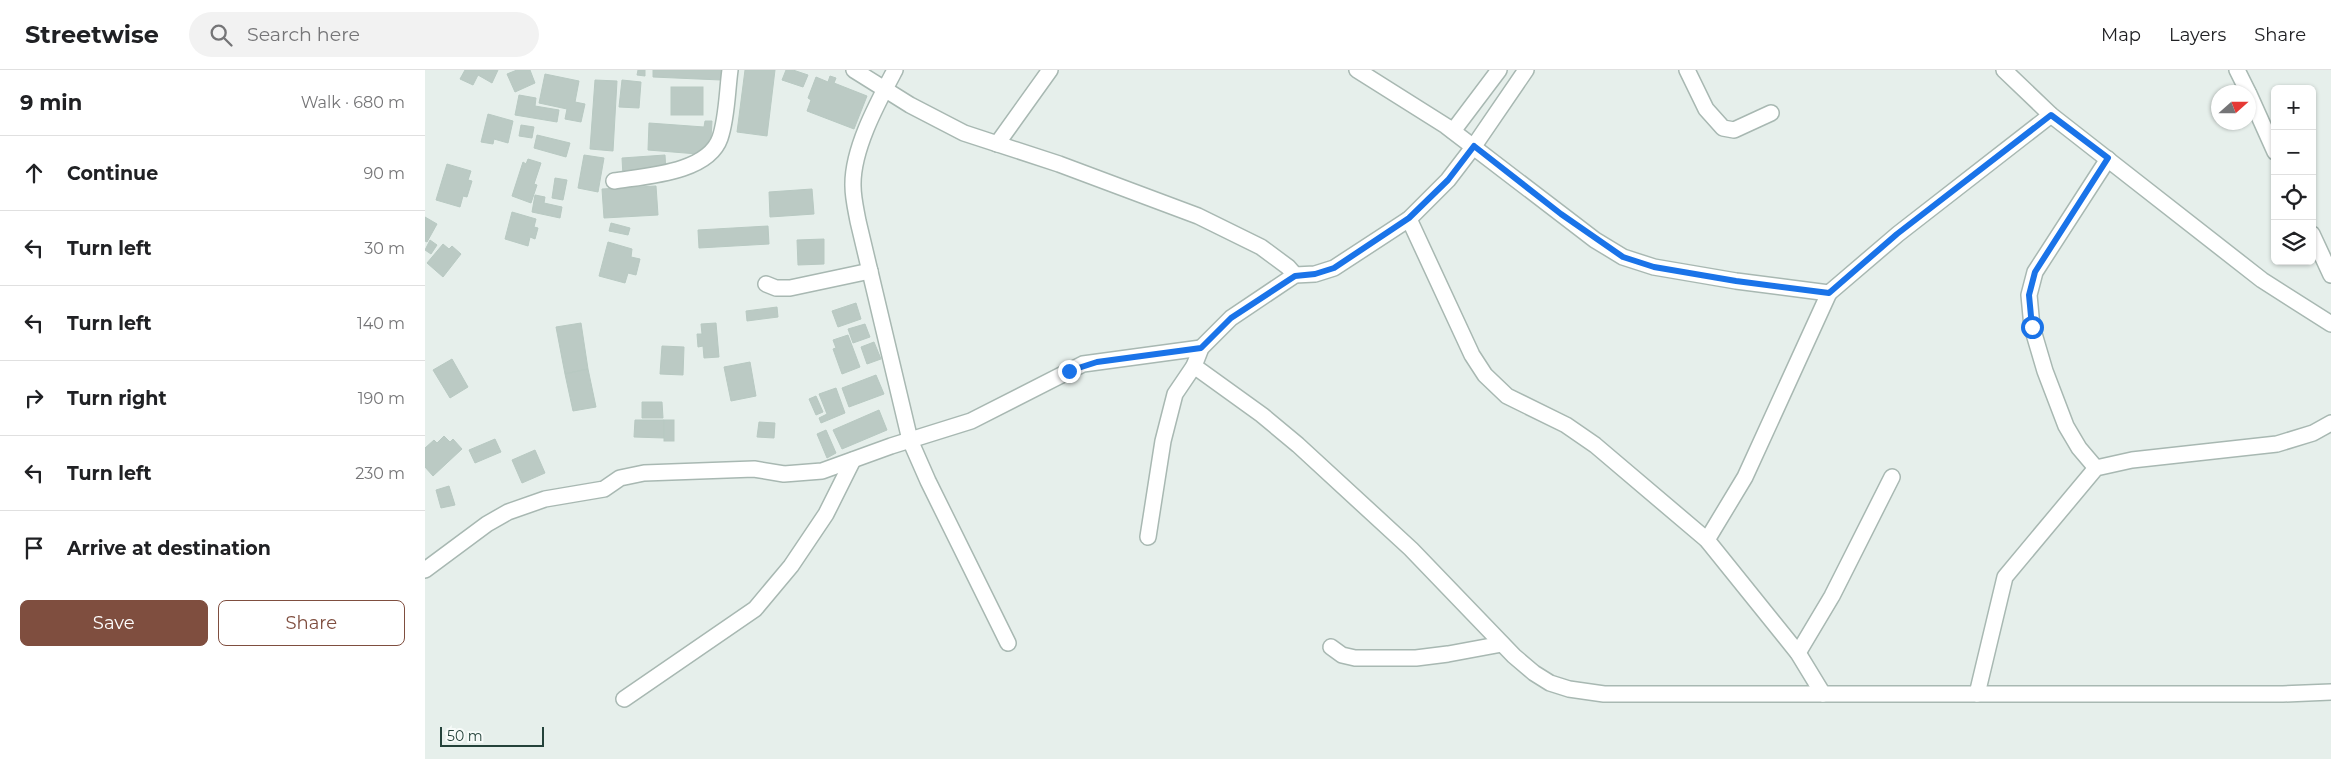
<!DOCTYPE html>
<meta charset="utf-8">
<style>
body{margin:0;font-family:Montserrat,sans-serif;background:#f2f2f2;color:#202124}
.controls{position:absolute;right:15px;top:15px;display:grid;overflow:hidden;border-radius:8px;box-shadow:0 1px 4px #0004}
.controls button{width:45px;height:45px;display:grid;place-items:center;padding:0;border:0;border-bottom:1px solid #e0e0e0;background:#fff;color:#202124;font:25px sans-serif}
.compass{position:absolute;left:1786px;top:15px;width:45px;height:45px;border-radius:50%;background:#fff;box-shadow:0 1px 4px #0004;rotate:69deg}
.scale{position:absolute;left:15px;bottom:12px;width:104px;box-sizing:border-box;padding-left:5px;border:2px solid #24423a;border-top:0;font-size:14px;line-height:18px;white-space:nowrap;color:#24423a;-webkit-text-stroke:4px #f7fbf9;paint-order:stroke}
.stop{position:absolute;width:15px;height:15px;margin:-11px;border:4px solid #1a73e8;border-radius:50%;background:#fff}
.stop.end{background:#1a73e8;border-color:#fff;box-shadow:0 1px 5px #0008}
.list{margin:0;padding:0;list-style:none}
h2{display:flex;justify-content:space-between;align-items:center;height:65px;margin:0;padding:0 20px;font-size:21px}
h2 small{font-size:16px;font-weight:400;color:#757577}
.list li{display:grid;grid-template-columns:32px 1fr auto;gap:15px;align-items:center;box-sizing:border-box;height:75px;padding:0 20px;border-top:1px solid #e0e0e0}
.list b{display:block;font-size:19px;white-space:nowrap}
.list em{font-size:16px;font-style:normal;color:#757577}
.actions{display:flex;gap:10px;padding:15px 20px}
.actions a{flex:1;padding:11px 0;border:1px solid #7f4e3f;border-radius:8px;text-align:center;font-size:18px;color:#7f4e3f}
.actions .main{background:#7f4e3f;color:#fff}
.icon{flex:none;width:28px;height:28px;fill:none;stroke:currentColor;stroke-width:2;stroke-linecap:round;stroke-linejoin:round}
.map{position:relative;flex:none;width:1906px;height:689px;overflow:hidden}
header{display:flex;align-items:center;gap:30px;box-sizing:border-box;height:70px;padding:0 25px;background:#fff;border-bottom:1px solid #e0e0e0}
header strong{font-size:24px}
nav{display:flex;gap:28px;margin-inline-start:auto;font-size:18px}
.search{width:350px;height:45px;background:#f2f2f2;display:flex;align-items:center;gap:12px;box-sizing:border-box;padding:0 18px;border-radius:28px;color:#757577;font-size:19px}
main{display:flex}
aside{flex:1;background:#fff}
.map>svg:first-child{display:block}
</style>
<header>
<strong>Streetwise</strong>
<div class="search"><svg class="icon" aria-label="search" viewBox="0 0 24 24"><circle cx="10" cy="10" r="6"/><path d="M15 15l6 6"/></svg>Search here</div>
<nav><a>Map</a><a>Layers</a><a>Share</a></nav>
</header>
<main>
<aside>
<h2>9 min<small>Walk · 680 m</small></h2>
<ul class="list">
<li><svg class="icon" aria-label="ahead" viewBox="0 0 24 24"><path d="M12 20V5M6 11l6-6 6 6"/></svg><div><b>Continue</b></div><em>90 m</em></li>
<li><svg class="icon" aria-label="left" viewBox="0 0 24 24"><path d="M17 20v-9H6M10 6l-5 5 5 5"/></svg><div><b>Turn left</b></div><em>30 m</em></li>
<li><svg class="icon" aria-label="left" viewBox="0 0 24 24"><path d="M17 20v-9H6M10 6l-5 5 5 5"/></svg><div><b>Turn left</b></div><em>140 m</em></li>
<li><svg class="icon" aria-label="right" viewBox="0 0 24 24"><path d="M7 20v-9h11M14 6l5 5-5 5"/></svg><div><b>Turn right</b></div><em>190 m</em></li>
<li><svg class="icon" aria-label="left" viewBox="0 0 24 24"><path d="M17 20v-9H6M10 6l-5 5 5 5"/></svg><div><b>Turn left</b></div><em>230 m</em></li>
<li><svg class="icon" aria-label="arrive" viewBox="0 0 24 24"><path d="M6 21V4h12l-3 4 3 4H6"/></svg><div><b>Arrive at destination</b></div></li>
</ul>
<div class="actions"><a class="main">Save</a><a>Share</a></div>
</aside>
<div class="map">
<svg width="1906" height="689" viewBox="0 0 1906 689">
<rect width="100%" height="100%" fill="#e6efeb"/>
<g fill="#bbcac4" stroke="#b8c9c2">
<polygon points="40,0 73,0 67,13 53,5 48,15 35,9"/>
<polygon points="92,0 105,0 110,13 90,22 82,4"/>
<polygon points="213,0 220,0 220,6 212,5"/>
<polygon points="228,0 296,0 296,10 228,7"/>
<polygon points="320,0 350,0 342,66 312,62"/>
<polygon points="361,0 368,0 383,5 378,17 357,10"/>
<polygon points="120,4 154,11 150,32 160,34 156,52 140,49 142,39 114,33"/>
<polygon points="405,6 411,8 409,13 442,26 429,59 382,41 386,30 383,28 391,7 403,12"/>
<polygon points="170,10 192,11 188,81 165,79"/>
<polygon points="197,10 216,12 214,38 194,37"/>
<rect x="246" y="17" width="32" height="28"/>
<polygon points="94,25 111,28 110,36 134,40 132,52 90,45"/>
<polygon points="63,44 88,51 83,73 69,69 68,74 56,72"/>
<polygon points="280,51 287,51 285,85 223,80 224,53 279,57"/>
<polygon points="96,55 109,57 107,68 94,66"/>
<polygon points="112,65 145,73 141,87 109,78"/>
<polygon points="159,85 179,88 173,122 153,118"/>
<polygon points="240,85 241,102 198,106 197,88"/>
<polygon points="103,89 116,93 109,114 112,115 106,133 87,126 98,92 101,94"/>
<polygon points="22,94 46,101 43,110 47,111 42,127 38,126 35,137 11,130"/>
<polygon points="130,108 142,110 138,130 127,128"/>
<polygon points="231,116 233,145 179,148 177,119"/>
<polygon points="387,119 389,144 345,147 344,122"/>
<polygon points="110,125 120,127 119,133 137,137 135,148 107,142"/>
<polygon points="87,142 111,149 109,157 113,158 110,169 105,167 103,176 80,169"/>
<polygon points="0,147 12,154 2,172 0,171"/>
<polygon points="186,153 205,158 203,165 184,161"/>
<polygon points="343,156 344,174 274,178 273,160"/>
<polygon points="399,169 399,194 373,195 372,170"/>
<polygon points="5,170 12,175 6,184 0,180"/>
<polygon points="183,172 207,179 206,187 215,189 211,205 203,203 200,213 174,206"/>
<polygon points="18,174 24,179 27,176 36,184 18,207 2,193"/>
<polygon points="431,233 436,249 413,257 407,241"/>
<polygon points="352,237 353,247 322,251 321,241"/>
<polygon points="156,253 163,299 140,304 131,257"/>
<polygon points="291,253 294,287 279,288 278,276 273,277 272,264 277,264 276,254"/>
<polygon points="440,254 445,267 428,273 423,259"/>
<polygon points="423,265 435,297 417,304 408,279 411,278 408,270"/>
<polygon points="449,272 456,289 442,294 436,277"/>
<polygon points="237,276 259,277 258,305 235,304"/>
<polygon points="27,289 43,317 25,328 8,300"/>
<polygon points="325,292 331,326 306,331 299,297"/>
<polygon points="163,299 171,337 148,341 140,304"/>
<polygon points="451,305 459,324 424,337 417,318"/>
<polygon points="411,318 420,343 396,353 394,348 402,344 394,324"/>
<polygon points="391,326 398,342 391,345 384,329"/>
<polygon points="217,332 237,332 238,348 217,348"/>
<polygon points="454,340 462,360 417,379 408,360"/>
<polygon points="210,350 239,350 239,368 209,367"/>
<rect x="239" y="350" width="10" height="21"/>
<polygon points="334,352 350,353 349,368 332,367"/>
<polygon points="401,360 411,383 402,388 392,364"/>
<polygon points="19,366 25,372 28,369 37,379 8,406 0,397 0,378 9,370 12,373"/>
<polygon points="70,369 76,382 50,393 44,380"/>
<polygon points="110,380 120,403 97,413 87,390"/>
<polygon points="24,416 30,435 16,438 11,420"/>
</g>
<g fill="none" stroke-linecap="round" stroke-linejoin="round">
<defs>
<g id="street">
<polyline points="429,0 485,35 539,63 634,94 773,146 836,177 863,197 870,205"/>
<path d="M470,0C453,32 427,79 428,116C428,128 431,140 433,151L485,370L503,411L583,573"/>
<polyline points="932,0 1021,56 1170,170 1198,187 1229,197 1311,211 1404,223"/>
<polyline points="1262,0 1281,39 1298,58 1309,60 1346,43"/>
<polyline points="1579,0 1626,45 1837,210 1906,254"/>
<polyline points="1812,0 1823,22"/>
<polyline points="1824,24 1850,82"/>
<polyline points="1028,61 1074,0"/>
<polyline points="572,74 625,0"/>
<path d="M189,111C220,106 283,103 295,68C302,48 302,22 305,0"/>
<polyline points="984,149 1047,285 1060,305 1082,326 1141,355 1170,375 1282,470 1373,583 1398,624"/>
<polyline points="1887,164 1906,205"/>
<polyline points="341,214 351,218 365,218 445,201"/>
<polyline points="769,296 837,345 873,375 986,479 1089,586 1109,603 1125,613 1144,619 1179,624 1858,624 1906,622"/>
<polyline points="1671,398 1654,378 1641,356 1620,301 1607,257 1604,225 1610,202 1683,89"/>
<polyline points="723,467 738,371 750,324 769,296 776,278 806,248 870,205 890,204 909,198 984,149 1023,110 1049,76 1101,0"/>
<polyline points="1282,470 1320,407 1404,223 1473,164 1626,45"/>
<polyline points="0,500 62,454 83,442 120,429 179,419 195,408 219,403 329,399 359,404 397,401 466,376 546,351 658,294 776,278"/>
<polyline points="906,577 917,585 930,588 991,588 1023,584 1077,574"/>
<polyline points="1373,583 1407,526 1467,407"/>
<polyline points="1552,624 1580,507 1671,398 1707,390 1852,374 1888,363 1906,353"/>
<polyline points="199,629 330,539 366,496 401,444 428,390"/>
</g>
</defs>
<use href="#street" stroke="#a8b8b2" stroke-width="18"/>
<use href="#street" stroke="#fff" stroke-width="15"/>
</g>
<g fill="none" stroke-linecap="round" stroke-linejoin="round">
<polyline stroke="#1a73e8" stroke-width="6" points="644,301 672,292 776,278 806,248 870,206 890,204 909,198 984,148 1023,110 1049,76 1136,144 1198,187 1229,197 1311,211 1404,223 1472,164 1626,45 1683,88 1610,202 1604,225 1607,257"/>
</g>
</svg>
<div class="controls">
<button>+</button>
<button>−</button>
<button><svg class="icon" aria-label="locate" viewBox="0 0 24 24"><circle cx="12" cy="12" r="6"/><path d="M12 2v4M12 18v4M2 12h4M18 12h4"/></svg></button>
<button><svg class="icon" aria-label="layers" viewBox="0 0 24 24"><path d="M12 4l9 5-9 5-9-5zM3 14l9 5 9-5"/></svg></button>
</div>
<svg class="compass" viewBox="-18 -18 36 36"><path d="M0-13l5 13h-10z" fill="#e53935"/><path d="M0 13l5-13h-10z" fill="#757577"/></svg>
<div class="scale">50 m</div>
<div class="stop" style="left:1607px;top:257px"></div>
<div class="stop end" style="left:644px;top:301px"></div>
</div>
</main>
